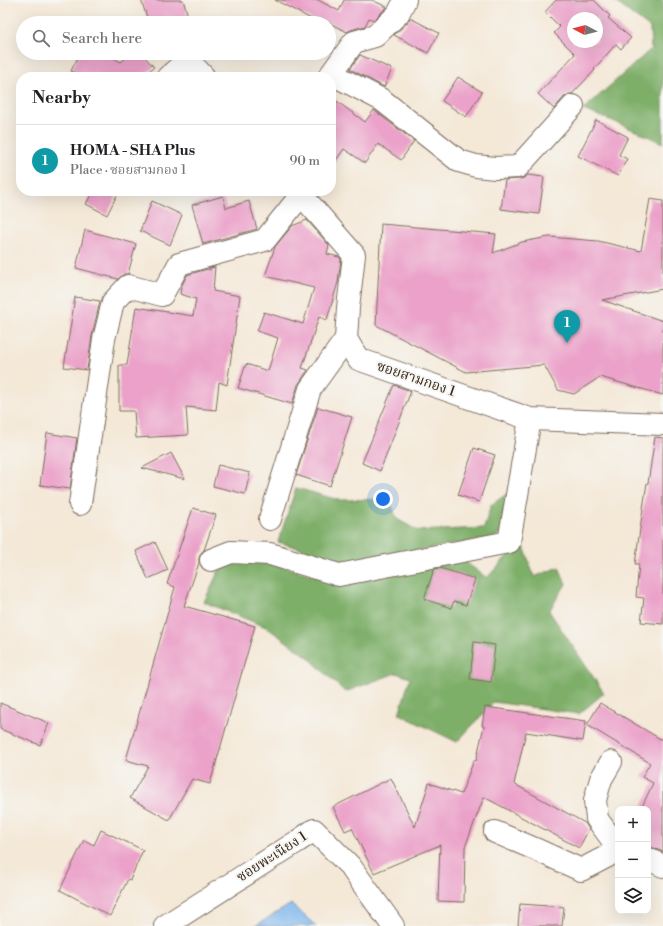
<!DOCTYPE html>
<meta charset="utf-8">
<style>
body{margin:0;font-family:"Libre Bodoni","Noto Serif Thai",serif;background:#f2f2f2;color:#202124}
.controls{position:absolute;right:12px;bottom:12px;display:grid;overflow:hidden;border-radius:8px;box-shadow:0 4px 16px #0002}
.controls button{width:36px;height:36px;display:grid;place-items:center;padding:0;border:0;border-bottom:1px solid #e0e0e0;background:#fff;color:#202124;font:20px sans-serif}
.compass{position:absolute;left:567px;top:12px;width:36px;height:36px;border-radius:50%;background:#fff;box-shadow:0 4px 16px #0002;rotate:277deg}
.you{position:absolute;left:383px;top:499px;width:14px;height:14px;margin:-10px;border:3px solid #fff;border-radius:50%;background:#1a73e8;box-shadow:0 0 0 6px #1a73e833}
.badge{display:grid;place-items:center;width:26px;height:26px;border-radius:50%;background:#b5179e;color:#fff;font-size:13px;font-weight:700}
.pin{position:absolute;translate:-50% -33px;filter:drop-shadow(0 1px 2px #0008)}
.pin::after{content:'';position:absolute;top:21px;width:14px;height:12px;background:inherit;clip-path:polygon(0 0,100% 0,50% 100%)}
.list{margin:0;padding:0;list-style:none}
h2{display:flex;justify-content:space-between;align-items:center;height:52px;margin:0;padding:0 16px;font-size:17px}
h2 small{font-size:13px;font-weight:400;color:#757577}
.list li{display:grid;grid-template-columns:26px 1fr auto;gap:12px;align-items:center;box-sizing:border-box;height:72px;padding:0 16px;border-top:1px solid #e0e0e0}
.list b{display:block;font-size:15px;white-space:nowrap}
.list p{margin:0;font-size:13px;white-space:nowrap;color:#757577}
.list em{font-size:13px;font-style:normal;color:#757577}
.icon{flex:none;width:22px;height:22px;fill:none;stroke:currentColor;stroke-width:2;stroke-linecap:round;stroke-linejoin:round}
.map{position:relative;flex:none;width:663px;height:926px;overflow:hidden}
.search{position:absolute;background:#fff;box-shadow:0 4px 16px #0002;left:16px;top:16px;width:320px;height:44px;display:flex;align-items:center;gap:10px;box-sizing:border-box;padding:0 14px;border-radius:22px;color:#757577;font-size:15px}
.panel{position:absolute;background:#fff;box-shadow:0 4px 16px #0002;left:16px;top:72px;width:320px;height:124px;border-radius:16px}
.map>svg:first-child{display:block}
</style>
<div class="map">
<svg width="663" height="926" viewBox="0 0 663 926">
<rect width="100%" height="100%" fill="#f6f6f2"/>
<filter id="ink" filterUnits="userSpaceOnUse"><feTurbulence type="fractalNoise" baseFrequency=".025" numOctaves="2"/><feDisplacementMap in="SourceGraphic" scale="8" xChannelSelector="R" yChannelSelector="G"/><feConvolveMatrix kernelMatrix="1 2 1 2 8 2 1 2 1" color-interpolation-filters="sRGB"/></filter>
<filter id="wash" filterUnits="userSpaceOnUse"><feTurbulence type="fractalNoise" baseFrequency=".012" numOctaves="4" result="noise"/><feDisplacementMap in="SourceGraphic" scale="16" xChannelSelector="R" yChannelSelector="G"/><feGaussianBlur stdDeviation="0.9" result="paint"/><feColorMatrix in="noise" values="0 0 0 0 0 0 0 0 0 0 0 0 0 0 0 0 0 1.4 0 .05"/><feComposite in="paint" operator="in"/></filter>
<g filter="url(#wash)">
<rect width="100%" height="100%" fill="#f4e8d7"/>
<g fill="#7eaf69" stroke="#5c6c44">
<polygon points="613,0 663,0 663,143 613,121 583,110 651,49 650,28"/>
<polygon points="296,488 339,500 389,499 397,519 418,531 484,528 491,505 511,491 501,534 493,538 346,562 278,542"/>
<polygon points="522,540 534,577 559,567 566,584 549,611 604,693 579,714 494,702 457,742 399,714 410,678 396,673 345,692 307,656 266,627 204,602 220,568 239,562 274,564 343,584 463,560 487,578"/>
</g>
<polygon fill="#7eb6ee" stroke="#5c7086" points="291,904 316,926 255,926"/>
<g id="blocks">
<g fill="#eba1c9" fill-rule="evenodd">
<polygon points="141,0 183,0 189,19 179,23 149,23"/>
<polygon points="275,0 318,0 339,11 344,0 372,0 387,7 374,20 369,18 365,26 351,30 347,32 329,23 319,23"/>
<path d="M556,0H594L610,16L608,18L631,38L621,49L616,44L594,69L595,70L572,94H569L564,97L554,109L538,94L575,54L554,33L560,27L545,12ZM573,18H597V42H573Z"/>
<polygon points="410,18 439,33 428,53 394,35 407,23"/>
<polygon points="80,53 104,53 121,62 131,53 141,53 154,67 142,77 83,77 71,71"/>
<polygon points="360,55 392,69 384,87 350,69"/>
<polygon points="458,77 482,92 466,117 442,101"/>
<polygon points="331,97 365,122 374,110 375,111 414,141 401,160 378,144 365,163 344,149 331,167"/>
<polygon points="596,120 628,137 619,155 627,159 618,176 578,156"/>
<polygon points="528,175 544,177 539,214 501,209 505,180 519,179 524,178"/>
<polygon points="93,191 119,191 107,215 86,204"/>
<polygon points="223,196 226,208 249,201 257,229 203,244 192,205"/>
<polygon points="650,199 663,201 663,289 602,300 663,321 663,395 600,377 574,394 558,390 544,365 466,372 376,325 381,224 496,234 493,253 522,242 549,237 598,241 641,251"/>
<polygon points="152,201 182,215 170,245 140,231"/>
<polygon points="307,220 329,245 327,254 339,257 341,259 338,282 327,320 319,317 302,368 308,370 298,385 292,404 238,388 246,364 268,371 278,338 257,331 264,312 303,324 314,288 265,276 275,247 292,226"/>
<polygon points="85,230 136,244 128,274 124,274 118,279 76,268"/>
<polygon points="215,267 213,291 240,296 227,385 219,382 216,410 186,407 188,435 136,438 134,411 119,411 119,365 127,365 136,307 193,316 196,299 180,294 181,287 187,275 207,269 210,270 210,268"/>
<polygon points="75,297 100,301 92,336 87,370 64,367"/>
<polygon points="394,385 411,391 380,471 362,463"/>
<polygon points="318,407 352,417 330,486 296,475"/>
<polygon points="47,433 77,438 70,489 40,485"/>
<polygon points="655,437 663,438 663,624 641,622 644,598 636,597 639,564 635,564 642,515 647,483 648,483"/>
<polygon points="474,448 495,455 479,502 458,495"/>
<polygon points="171,453 185,479 142,468"/>
<polygon points="218,465 250,473 245,494 213,486"/>
<polygon points="193,508 216,515 204,550 201,553 199,558 199,563 184,606 255,626 210,784 192,779 169,820 130,798 148,766 126,760 175,587 167,584"/>
<polygon points="155,542 168,570 148,579 136,551"/>
<polygon points="440,568 475,579 466,605 454,601 451,608 424,599 434,569"/>
<polygon points="474,642 495,645 491,682 470,679"/>
<polygon points="0,703 49,723 40,745 0,729"/>
<polygon points="600,703 662,740 663,738 663,852 653,848 648,847 648,809 641,809 653,783 642,777 650,763 587,725"/>
<polygon points="485,707 586,721 583,741 526,732 514,784 585,823 589,829 579,848 484,797 465,847 464,902 438,901 440,845 374,873 352,828 345,831 333,807 391,778 415,827 429,783 461,794 474,760 476,761 484,726 482,726"/>
<polygon points="101,830 143,850 130,880 128,879 110,916 60,890 84,840 94,845"/>
<polygon points="520,904 564,907 562,926 518,926"/>
</g>
</g>
</g>
<g filter="url(#ink)">
<use href="#blocks" fill-opacity="0" stroke="#7c6c5f" stroke-width="1"/>
<g fill="none" stroke-linecap="round" stroke-linejoin="round">
<defs>
<g id="minor">
<polyline points="332,74 382,100 459,161 476,166 495,168 518,167 573,106"/>
<path d="M168,77C187,61 186,57 204,77"/>
<polyline points="329,77 354,42 375,36 398,14 405,0"/>
<polyline points="298,191 354,255 348,308 346,339 358,359 530,419 663,424"/>
<polyline points="80,504 104,339 113,302 128,286 162,295 179,264 265,240 301,195"/>
<polyline points="270,519 310,389 346,339"/>
<polyline points="211,560 231,552 270,554 339,575 509,542 530,419"/>
<polyline points="611,762 601,779 595,800 597,819 616,845 618,846"/>
<polyline points="495,832 535,849 581,870 608,856 616,845"/>
<polyline points="648,859 663,866"/>
<polyline points="165,926 298,841 314,830 350,866 393,926"/>
</g>
</defs>
<use href="#minor" stroke="#7c6c5f" stroke-width="24"/>
<use href="#minor" stroke="#fff" stroke-width="22"/>
</g>
</g>
<g text-anchor="middle" dominant-baseline="central" stroke-width="4" stroke-linejoin="round" paint-order="stroke">
<g font-size="14" fill="#3b2a1e" stroke="#f6f6f2">
<text transform="translate(416 379) rotate(19)">ซอยสามกอง 1</text>
<text transform="translate(272 857) rotate(-33)">ซอยพะเนียง 1</text>
</g>
</g>
</svg>
<div class="controls">
<button>+</button>
<button>−</button>
<button><svg class="icon" aria-label="layers" viewBox="0 0 24 24"><path d="M12 4l9 5-9 5-9-5zM3 14l9 5 9-5"/></svg></button>
</div>
<svg class="compass" viewBox="-18 -18 36 36"><path d="M0-13l5 13h-10z" fill="#e53935"/><path d="M0 13l5-13h-10z" fill="#757577"/></svg>
<div class="you"></div>
<div class="pin badge" style="left:567px;top:343px;background:#0f9aa8">1</div>
<div class="search"><svg class="icon" aria-label="search" viewBox="0 0 24 24"><circle cx="10" cy="10" r="6"/><path d="M15 15l6 6"/></svg>Search here</div>
<section class="panel">
<h2>Nearby<small></small></h2>
<ul class="list">
<li><span class="badge" style="background:#0f9aa8">1</span><div><b>HOMA - SHA Plus</b><p>Place · ซอยสามกอง 1</p></div><em>90 m</em></li>
</ul>
</section>
</div>
